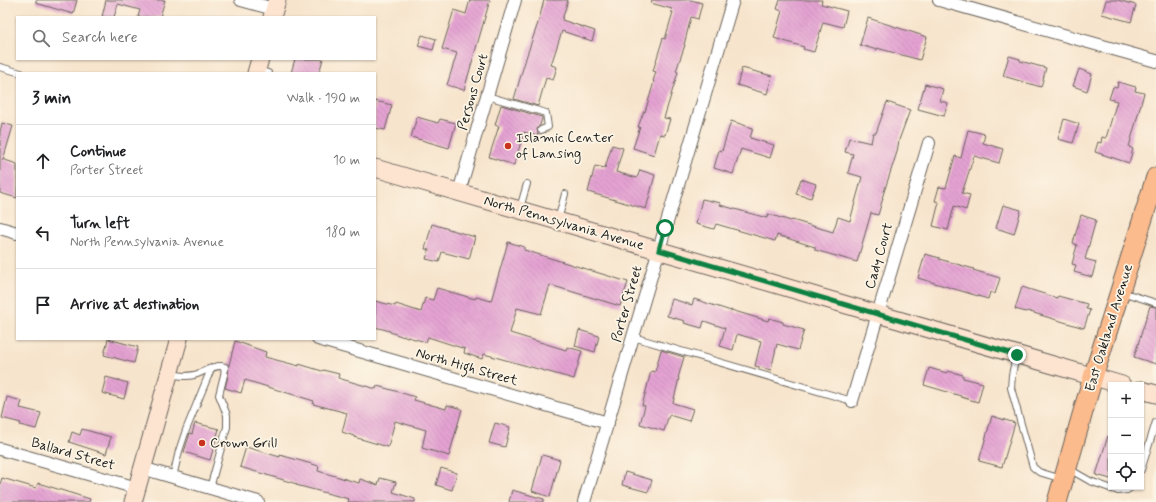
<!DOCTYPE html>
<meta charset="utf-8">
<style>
body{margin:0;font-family:Mynerve,sans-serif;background:#f2f2f2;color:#202124}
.controls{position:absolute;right:12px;bottom:12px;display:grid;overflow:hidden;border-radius:0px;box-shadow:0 1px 3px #0004}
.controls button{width:36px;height:36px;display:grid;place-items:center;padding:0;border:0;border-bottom:1px solid #e0e0e0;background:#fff;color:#202124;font:20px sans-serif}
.stop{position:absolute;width:12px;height:12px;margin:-9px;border:3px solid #0b8043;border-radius:50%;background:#fff}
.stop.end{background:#0b8043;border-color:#fff;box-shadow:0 1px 4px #0008}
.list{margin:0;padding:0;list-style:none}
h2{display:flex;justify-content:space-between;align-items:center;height:52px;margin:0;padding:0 16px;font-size:17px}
h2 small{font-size:13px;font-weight:400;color:#757577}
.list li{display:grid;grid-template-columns:26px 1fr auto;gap:12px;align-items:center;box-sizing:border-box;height:72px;padding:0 16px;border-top:1px solid #e0e0e0}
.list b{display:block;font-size:15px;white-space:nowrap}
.list p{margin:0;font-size:13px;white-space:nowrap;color:#757577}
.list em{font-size:13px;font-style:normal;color:#757577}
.icon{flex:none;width:22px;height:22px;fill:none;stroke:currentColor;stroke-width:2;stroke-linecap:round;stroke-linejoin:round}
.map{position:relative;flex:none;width:1156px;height:502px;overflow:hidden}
.search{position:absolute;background:#fff;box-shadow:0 1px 3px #0004;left:16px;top:16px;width:360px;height:44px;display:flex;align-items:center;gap:10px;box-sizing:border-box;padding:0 14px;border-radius:0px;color:#757577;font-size:15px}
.panel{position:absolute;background:#fff;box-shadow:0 1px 3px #0004;left:16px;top:72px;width:360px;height:268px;border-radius:0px}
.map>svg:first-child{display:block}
</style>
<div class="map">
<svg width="1156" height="502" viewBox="0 0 1156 502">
<defs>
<pattern id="building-back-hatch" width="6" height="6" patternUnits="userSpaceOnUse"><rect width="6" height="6" fill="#e4a2d2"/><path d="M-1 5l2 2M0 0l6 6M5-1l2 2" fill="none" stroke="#c38bb4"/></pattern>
</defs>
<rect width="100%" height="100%" fill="#fcf5e5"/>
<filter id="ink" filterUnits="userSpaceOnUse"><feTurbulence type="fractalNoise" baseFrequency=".025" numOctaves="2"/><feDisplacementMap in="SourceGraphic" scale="8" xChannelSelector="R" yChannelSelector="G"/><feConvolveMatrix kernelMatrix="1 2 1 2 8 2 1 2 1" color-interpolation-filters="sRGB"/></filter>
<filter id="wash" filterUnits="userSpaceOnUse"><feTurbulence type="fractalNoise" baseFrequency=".012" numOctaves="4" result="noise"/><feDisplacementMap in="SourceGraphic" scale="16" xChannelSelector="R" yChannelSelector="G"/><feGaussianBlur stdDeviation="0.9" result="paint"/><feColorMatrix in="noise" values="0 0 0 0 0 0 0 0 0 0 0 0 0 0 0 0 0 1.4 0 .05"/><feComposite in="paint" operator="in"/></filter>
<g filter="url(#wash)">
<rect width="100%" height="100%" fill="#f7e4cc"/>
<g id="blocks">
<g fill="url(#building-back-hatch)">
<polygon points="36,0 77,0 73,14 36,3"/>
<polygon points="106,0 165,0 160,17 138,17 140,10 118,4 114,17 102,17"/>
<polygon points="470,0 490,0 464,90 447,85 457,53 442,49 454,10 466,14"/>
<polygon points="544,0 568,0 562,20 595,31 592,41 562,31 551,65 557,67 553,80 546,78 538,106 514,99 526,58 539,20"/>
<polygon points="652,0 691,0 702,3 698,19 691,17 684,45 685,45 676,71 678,72 664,118 670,119 665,135 660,134 654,155 633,148 640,127 638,127 644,111 645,112 654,82 653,81 656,72 653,71 663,38 665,39 673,12 671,12 672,9 651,3"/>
<polygon points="780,0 822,0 821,4 847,11 843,27 823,22 814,52 803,49 804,47 774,38 782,11 777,9"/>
<polygon points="1106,0 1118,0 1136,5 1131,22 1102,14"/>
<polygon points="868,18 927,37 920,60 877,48 877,50 860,45"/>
<polygon points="422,35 436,39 433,50 418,46"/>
<polygon points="1009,56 1020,59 1020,61 1046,68 1041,87 1003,76"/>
<polygon points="295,59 323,59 319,73 291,73"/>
<polygon points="742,68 772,76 767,94 737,85"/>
<polygon points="1079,69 1092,74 1087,91 1073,86"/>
<polygon points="1118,82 1136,87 1135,91 1144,93 1129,147 1133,149 1129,163 1095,152 1098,142 1101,143 1102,137 1106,138 1117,101 1109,99 1113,87 1117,88"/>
<polygon points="925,84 943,89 940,101 948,103 944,116 918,109"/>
<polygon points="375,101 392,105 385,130 375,128"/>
<polygon points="887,102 910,110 899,140 897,152 882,198 883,198 878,215 871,213 857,262 815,250 815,247 777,235 775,241 716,224 714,229 696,224 702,199 721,203 720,205 767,218 768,214 791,221 792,220 833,232 838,217 850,221 862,177 848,173 853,154 845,152 849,138 871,143 873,133 876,133"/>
<polygon points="501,105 542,117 542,119 540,125 537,129 538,133 537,136 524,132 514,165 489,157 499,126 495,125"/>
<polygon points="417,117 438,123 440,119 456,123 449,148 411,137"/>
<polygon points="1064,119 1079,124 1073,143 1058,139"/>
<polygon points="731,121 753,128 750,138 774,145 770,158 741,149 733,174 714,168 719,150 722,151"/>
<polygon points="2,123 13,126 3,160 2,159 17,164 17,198 0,193 0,132"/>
<polygon points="968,130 985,134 983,143 1003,149 999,163 974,156 962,193 970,195 966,210 954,206 948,230 933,226 939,202 935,201 939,187 946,188 955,156 961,158"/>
<polygon points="612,145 623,148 616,172 637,178 640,170 655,175 646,209 588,192 595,166 605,168"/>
<polygon points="801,179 816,184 811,198 796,194"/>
<polygon points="1003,205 1021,210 1014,234 996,228"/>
<polygon points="1081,215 1096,220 1085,259 1096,262 1092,277 1074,272 1076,265 1072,264 1077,245 1073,243"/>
<polygon points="432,224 475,237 469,259 442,252 439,262 426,259 429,250 425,249"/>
<polygon points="508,242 524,247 524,250 628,282 620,306 550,285 541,314 517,308 510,333 566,350 567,347 582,351 574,379 484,354 482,359 464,353 465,349 428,337 426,342 404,336 404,337 390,332 390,331 375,327 375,301 395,306 396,304 421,312 425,298 433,300 437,288 475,299 476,297 491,301"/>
<polygon points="925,254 940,258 939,259 974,269 973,270 1000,278 995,294 990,292 988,299 918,278"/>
<polygon points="1022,287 1057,298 1058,296 1087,304 1086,309 1090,310 1084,328 1027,311 1026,312 1015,309"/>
<polygon points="672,299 692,305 694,299 731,311 731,310 768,321 769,318 783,322 783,324 804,330 798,350 777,344 771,370 755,366 761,341 737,334 733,350 720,346 725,328 704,321 702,328 684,323 685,321 667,316"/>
<polygon points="1150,306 1156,307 1156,364 1134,357"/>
<polygon points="579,330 599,336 595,352 575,346"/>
<polygon points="108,339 138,347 134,363 104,355"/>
<polygon points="235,341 266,352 265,357 299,366 299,364 322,371 323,370 339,374 338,378 376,389 377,386 392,390 415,397 414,400 446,409 447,405 462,409 449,456 422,448 426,430 395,421 388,447 354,437 354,436 342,432 347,413 313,404 314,401 245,380 241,393 225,388 228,376 229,365"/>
<polygon points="661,350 684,357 678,378 679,378 673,403 693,409 689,421 669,415 664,431 640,424 645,406 642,405 646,391 651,371 655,372"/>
<polygon points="929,368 947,373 948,371 963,375 963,378 983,383 978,402 961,397 961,396 924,385"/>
<polygon points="106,377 128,383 124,399 102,393"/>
<polygon points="7,397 22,401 20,408 41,413 36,429 20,425 21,423 2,418"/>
<polygon points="992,416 1015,423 1002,467 979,461"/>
<polygon points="195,423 219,429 210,460 184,452 190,433 192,434"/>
<polygon points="495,423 510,427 505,447 489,443"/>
<polygon points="82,429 111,437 106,454 69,442 72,432 80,435"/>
<polygon points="1108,436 1111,437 1111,479 1096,475"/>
<polygon points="246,447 280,457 280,455 319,466 318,471 359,483 360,479 378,485 380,478 396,482 393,492 415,499 415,502 348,502 349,499 296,485 297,484 240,467"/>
<polygon points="542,455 560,460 550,497 532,491"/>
<polygon points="441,468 457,473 452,490 436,485"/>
<polygon points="625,472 652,480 648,492 622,485"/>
<polygon points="2,478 36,488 38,483 90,499 89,502 0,502 0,484"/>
<polygon points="512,490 544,499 544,502 509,502"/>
</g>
</g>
</g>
<g filter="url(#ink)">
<use href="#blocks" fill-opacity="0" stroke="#69625a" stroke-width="1"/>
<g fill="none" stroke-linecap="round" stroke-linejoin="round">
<defs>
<g id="lane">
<polyline points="0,67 21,73"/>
<polyline points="258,70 268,73"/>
<polyline points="487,96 546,113 548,127 541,130"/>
<polyline points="520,208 527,184"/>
<polyline points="558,220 565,194"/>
<polyline points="1122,292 1156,303"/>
<polyline points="633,337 852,401"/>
<polyline points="1016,356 1012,375 1011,388 1033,467 1039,472 1062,479"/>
<path d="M171,374C179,376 185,377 194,375C203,373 215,363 225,367L224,375L219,395L227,415V427L210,488"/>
<polyline points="1069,469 1090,481 1118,491 1127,490 1131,487"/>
<polyline points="1141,470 1156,422"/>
<polyline points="173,477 179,451 186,430 211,369"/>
</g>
<g id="street">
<polyline points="241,0 274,9"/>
<polyline points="939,0 1156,61"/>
<polyline points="459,192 515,0"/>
<polyline points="0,228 17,233"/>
<polyline points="318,339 608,423"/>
<polyline points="852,401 929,143"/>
<polyline points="0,449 137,488"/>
<polyline points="142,468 258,502"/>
<polyline points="584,502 733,0"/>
</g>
<g id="secondary">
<polyline points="272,17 277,0"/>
<polyline points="256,73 260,59"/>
<polyline points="375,168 1122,385"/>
<polyline points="1141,390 1156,394"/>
<polyline points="133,502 179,339"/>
</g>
<polyline id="primary" points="1057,502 1093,377 1156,177"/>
</defs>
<use href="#lane" stroke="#69625a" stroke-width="8"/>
<use href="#street" stroke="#69625a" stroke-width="14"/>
<use href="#secondary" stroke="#69625a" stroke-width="19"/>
<use href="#primary" stroke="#69625a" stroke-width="21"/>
<use href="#lane" stroke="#fff" stroke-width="6"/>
<use href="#street" stroke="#fff" stroke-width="12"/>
<use href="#secondary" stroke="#fde4d1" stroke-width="17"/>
<use href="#primary" stroke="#fbbb8d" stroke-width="19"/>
</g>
</g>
<g fill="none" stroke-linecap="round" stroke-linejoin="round" filter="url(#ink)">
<polyline stroke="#0b8043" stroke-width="5" points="665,228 659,250 1017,355"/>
</g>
<g fill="#c8321e" stroke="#fcf5e5" stroke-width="1.5">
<circle cx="508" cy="146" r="4"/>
<circle cx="202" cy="443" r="4"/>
</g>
<g text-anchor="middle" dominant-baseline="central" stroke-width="3.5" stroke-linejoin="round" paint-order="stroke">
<g font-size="14" fill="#1c1c1c" stroke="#fcf5e5">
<text transform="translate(473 92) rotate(-74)">Persons Court</text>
<text transform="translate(564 223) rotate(16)">North Pennsylvania Avenue</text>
<text transform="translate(879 256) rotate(-74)">Cady Court</text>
<text transform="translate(627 304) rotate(-74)">Porter Street</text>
<text transform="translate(1109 328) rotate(-73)">East Oakland Avenue</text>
<text transform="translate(467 367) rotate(16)">North High Street</text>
<text transform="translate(73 454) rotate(16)">Ballard Street</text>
</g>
<g font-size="14" fill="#1c1c1c" stroke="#fcf5e5" text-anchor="start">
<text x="516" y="138">Islamic Center<tspan x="516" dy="16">of Lansing</tspan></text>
<text x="210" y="443">Crown Grill</text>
</g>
</g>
</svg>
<div class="controls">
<button>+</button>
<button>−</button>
<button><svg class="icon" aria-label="locate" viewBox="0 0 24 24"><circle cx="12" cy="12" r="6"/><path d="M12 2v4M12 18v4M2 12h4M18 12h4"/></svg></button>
</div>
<div class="stop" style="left:665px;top:228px"></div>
<div class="stop end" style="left:1017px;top:355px"></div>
<div class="search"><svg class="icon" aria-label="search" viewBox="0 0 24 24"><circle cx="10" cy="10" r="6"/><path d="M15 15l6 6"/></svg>Search here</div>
<section class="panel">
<h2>3 min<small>Walk · 190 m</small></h2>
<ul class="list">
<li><svg class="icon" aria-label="ahead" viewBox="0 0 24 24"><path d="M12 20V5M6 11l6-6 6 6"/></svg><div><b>Continue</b><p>Porter Street</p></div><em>10 m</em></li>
<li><svg class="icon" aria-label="left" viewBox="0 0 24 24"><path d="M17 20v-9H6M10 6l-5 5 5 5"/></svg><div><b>Turn left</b><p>North Pennsylvania Avenue</p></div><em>180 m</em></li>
<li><svg class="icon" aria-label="arrive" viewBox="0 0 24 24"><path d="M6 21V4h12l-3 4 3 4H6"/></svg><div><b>Arrive at destination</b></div></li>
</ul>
</section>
</div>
